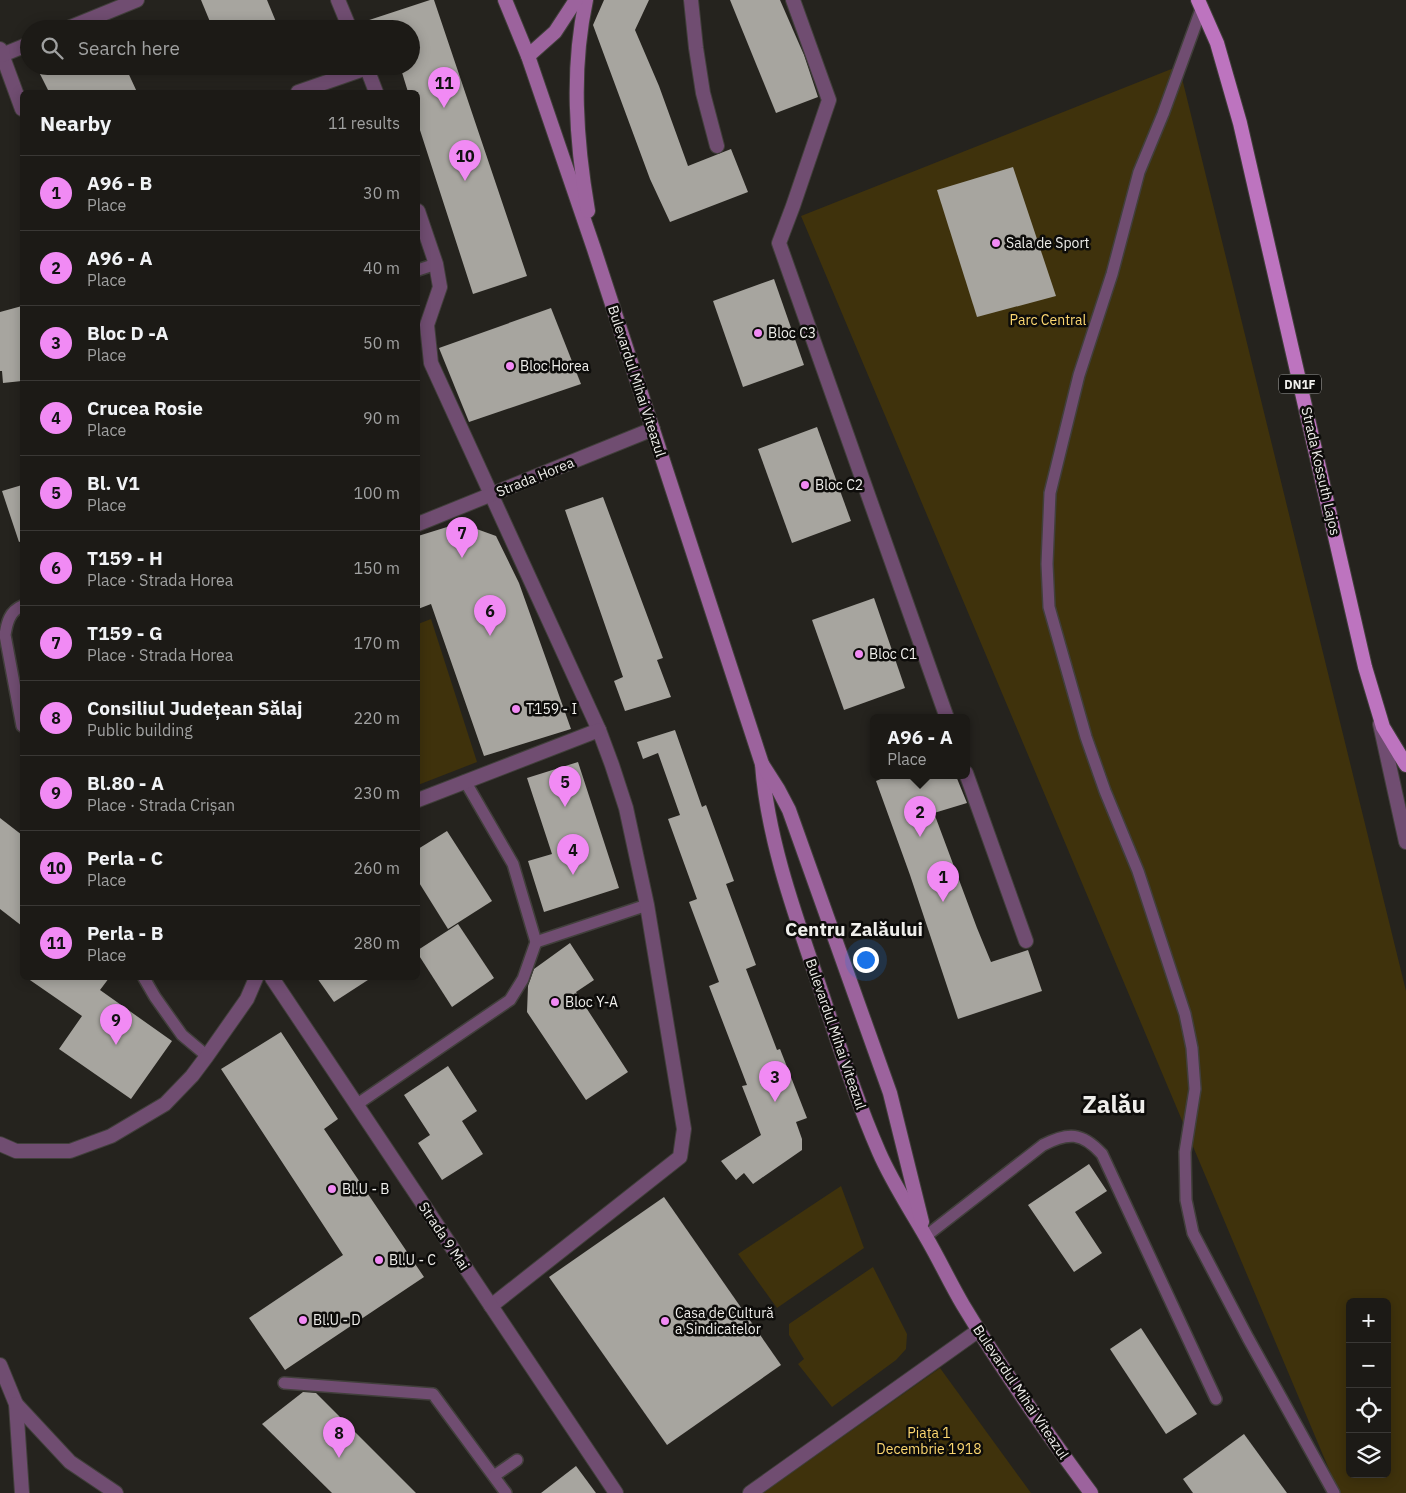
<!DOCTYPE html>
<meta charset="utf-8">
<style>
body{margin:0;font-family:"IBM Plex Sans",sans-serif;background:#292723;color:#f1f3f6}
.controls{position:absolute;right:15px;bottom:15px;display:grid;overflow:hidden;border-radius:8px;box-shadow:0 2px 12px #0003}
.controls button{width:45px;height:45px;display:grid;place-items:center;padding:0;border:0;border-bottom:1px solid #3a3835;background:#1c1a16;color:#f1f3f6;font:25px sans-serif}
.you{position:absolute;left:865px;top:959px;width:18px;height:18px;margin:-12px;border:4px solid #fff;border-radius:50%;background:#1a73e8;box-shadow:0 0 0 8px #1a73e833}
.badge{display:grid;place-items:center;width:32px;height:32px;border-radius:50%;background:#f18af4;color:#111;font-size:16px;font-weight:700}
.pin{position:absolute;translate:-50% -41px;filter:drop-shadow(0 1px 2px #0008)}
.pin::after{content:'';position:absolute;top:26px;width:18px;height:15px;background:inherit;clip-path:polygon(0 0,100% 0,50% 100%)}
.popup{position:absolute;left:870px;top:714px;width:100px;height:65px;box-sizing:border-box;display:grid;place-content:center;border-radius:8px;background:#1c1a16;filter:drop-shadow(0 1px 4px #0005);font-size:16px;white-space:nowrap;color:#a0a1a1}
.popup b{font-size:19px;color:#f1f3f6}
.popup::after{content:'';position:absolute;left:50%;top:100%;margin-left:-10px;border:10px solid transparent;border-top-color:#1c1a16}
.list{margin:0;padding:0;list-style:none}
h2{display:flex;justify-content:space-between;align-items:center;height:65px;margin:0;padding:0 20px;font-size:21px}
h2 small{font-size:16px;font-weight:400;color:#a0a1a1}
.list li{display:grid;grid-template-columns:32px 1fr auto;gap:15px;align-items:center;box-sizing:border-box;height:75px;padding:0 20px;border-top:1px solid #3a3835}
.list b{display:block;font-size:19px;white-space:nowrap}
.list p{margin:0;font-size:16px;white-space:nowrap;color:#a0a1a1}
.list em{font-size:16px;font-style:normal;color:#a0a1a1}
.icon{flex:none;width:28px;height:28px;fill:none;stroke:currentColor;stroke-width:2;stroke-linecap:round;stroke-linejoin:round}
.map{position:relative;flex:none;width:1406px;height:1493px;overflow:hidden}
.search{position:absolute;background:#1c1a16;box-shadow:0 2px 12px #0003;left:20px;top:20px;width:400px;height:55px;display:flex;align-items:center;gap:12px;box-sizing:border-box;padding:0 18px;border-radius:28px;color:#a0a1a1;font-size:19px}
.panel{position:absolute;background:#1c1a16;box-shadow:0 2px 12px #0003;left:20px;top:90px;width:400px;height:890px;border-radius:8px}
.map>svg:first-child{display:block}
</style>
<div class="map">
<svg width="1406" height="1493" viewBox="0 0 1406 1493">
<rect width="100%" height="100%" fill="#25231e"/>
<g fill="#3f320c" fill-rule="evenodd">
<path d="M1179,66L1406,991V1493H1339L801,216ZM1350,1302H1387V1474H1350Z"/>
<polygon points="431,619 477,762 418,785 418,624"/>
<polygon points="841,1186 864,1248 777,1308 738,1254"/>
<polygon points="873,1267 907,1334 906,1349 896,1360 832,1407 798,1364 804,1359 789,1335 789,1324"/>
<polygon points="940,1368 1031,1493 764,1493 770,1488"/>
</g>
<g fill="#a7a59f">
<polygon points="201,0 267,0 279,29 213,29"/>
<polygon points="430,0 434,0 527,276 473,294 418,124 418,92 408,92 400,66 411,66 411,29 359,29 357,24"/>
<polygon points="604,0 649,0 635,30 659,86 688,166 731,149 748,192 670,222 650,179 593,25"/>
<polygon points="730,0 780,0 804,55 818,97 776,113"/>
<polygon points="58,66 89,66 92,73 107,66 125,66 137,92 49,92 40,74"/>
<polygon points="1013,167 1056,296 977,317 937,190"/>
<polygon points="774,279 804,365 743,387 713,301"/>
<polygon points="22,306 22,381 3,383 2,371 0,371 0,312"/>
<polygon points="551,308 581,384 469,422 439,348"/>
<polygon points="817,427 851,521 792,543 758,449"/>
<polygon points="22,485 22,541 19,542 2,491"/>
<polygon points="603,497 663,658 657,660 671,697 625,711 614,681 623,677 565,510"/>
<polygon points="460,523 496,536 519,583 571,729 484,756 431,604 418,609 418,536"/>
<polygon points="874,598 905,688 844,710 812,620"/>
<polygon points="675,730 702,807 706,805 734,881 726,884 756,965 746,969 777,1050 780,1049 807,1118 796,1122 802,1139 802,1150 753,1184 744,1173 736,1180 721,1161 761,1135 742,1086 747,1085 709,986 719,982 689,902 697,899 668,819 680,815 658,753 643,759 637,742"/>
<polygon points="578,762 619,888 544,912 528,861 552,854 527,778"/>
<polygon points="888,776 956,776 967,803 934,813 977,928 991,962 1028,950 1042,991 958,1019 910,875 876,781"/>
<polygon points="0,818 22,835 22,926 0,909"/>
<polygon points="447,831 492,901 448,929 418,881 418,849"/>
<polygon points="458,924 494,978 452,1007 418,954 418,950"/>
<polygon points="570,943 594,980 576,992 628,1072 586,1100 527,1012 528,986 534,969"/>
<polygon points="27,978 109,978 100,990 172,1041 131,1099 59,1049 82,1016"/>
<polygon points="317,978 371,978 334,1002"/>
<polygon points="281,1032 338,1119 324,1129 424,1277 285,1370 249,1318 343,1255 221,1069"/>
<polygon points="448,1066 477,1111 462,1121 483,1154 442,1180 418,1143 430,1135 404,1095"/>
<polygon points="1089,1164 1107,1191 1075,1212 1102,1253 1074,1272 1028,1205"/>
<polygon points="664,1197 781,1365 667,1445 549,1277"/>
<polygon points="1141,1328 1197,1414 1166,1434 1110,1349"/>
<polygon points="303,1392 316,1393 416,1493 332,1493 262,1424"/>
<polygon points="1244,1434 1287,1493 1193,1493 1183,1479"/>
<polygon points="576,1466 596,1493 541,1493"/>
</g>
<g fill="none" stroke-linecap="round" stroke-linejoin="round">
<defs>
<g id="service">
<polyline points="1202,7 1163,114 1139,172 1112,274 1079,375 1050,493 1047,564 1049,607 1086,737 1105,791 1138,871 1185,1014 1192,1048 1195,1089 1185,1152 1186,1200 1193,1233 1248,1338 1334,1493"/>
<polyline points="418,270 436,264"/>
<path d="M22,606C10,611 7,622 5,635L22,726"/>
<polyline points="536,942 647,905"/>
<polyline points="144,978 155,997 182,1035 207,1056"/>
<polyline points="356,1105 510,1000 523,979 536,942 513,864 465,781"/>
<path d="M926,1236L1043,1145C1068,1132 1082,1132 1102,1154L1216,1399"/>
<polyline points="284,1383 433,1394 506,1493"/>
<polyline points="494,1476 517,1460"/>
</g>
<g id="minor">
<polyline points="338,0 350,29"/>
<polyline points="691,0 696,48 703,93 717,146"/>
<polyline points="793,0 829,100 793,206 779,243 947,718"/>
<polyline points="66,29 137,0"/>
<polyline points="0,49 22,109"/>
<polyline points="2,55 29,44"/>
<polyline points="366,66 376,92"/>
<polyline points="298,92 367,68"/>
<polyline points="418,211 436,264 440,287 427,325 431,363 599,730 612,765 626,808 647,905 684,1129 680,1157 491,1306"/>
<polyline points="418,524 653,429"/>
<polyline points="1380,724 1406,842"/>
<polyline points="966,773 1026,941"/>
<polyline points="418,800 599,730"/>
<polyline points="272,978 616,1493"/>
<polyline points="0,1144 16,1151 70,1151 111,1136 165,1104 192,1076 207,1056 247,999 256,978"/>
<polyline points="0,1365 16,1404 22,1493"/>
<polyline points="16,1404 70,1462 116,1493"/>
<polyline points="750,1493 979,1330"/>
</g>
<g id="secondary">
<path d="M505,0L528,56L594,249L762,764C767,835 793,909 816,976C836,1035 854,1095 879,1152C892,1182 910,1209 926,1237C939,1259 950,1283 963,1305C1002,1370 1046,1432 1091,1493"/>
<path d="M586,0C571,70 576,141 588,211"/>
<polyline points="528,56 555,32 576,0"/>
<polyline points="762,764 778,789 789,810 890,1093 922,1222"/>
</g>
<polyline id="primary" points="1198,0 1217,43 1240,123 1365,667 1383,727 1406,765"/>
</defs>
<use href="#service" stroke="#413f3b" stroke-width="14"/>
<use href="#minor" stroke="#413f3b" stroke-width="16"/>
<use href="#secondary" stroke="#413f3b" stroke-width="16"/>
<use href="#primary" stroke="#413f3b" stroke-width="16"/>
<use href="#service" stroke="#704d71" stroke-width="11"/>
<use href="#minor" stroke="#704d71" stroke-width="14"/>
<use href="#secondary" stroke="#9c639d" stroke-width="14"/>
<use href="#primary" stroke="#bd74bf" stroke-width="14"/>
</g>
<g fill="#f18af4" stroke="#0d0c0a" stroke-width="2">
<circle cx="996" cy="243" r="5"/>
<circle cx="758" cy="333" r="5"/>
<circle cx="510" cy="366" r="5"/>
<circle cx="805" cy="485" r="5"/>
<circle cx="859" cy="654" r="5"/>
<circle cx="516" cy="709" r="5"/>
<circle cx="555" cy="1002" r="5"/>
<circle cx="332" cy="1189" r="5"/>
<circle cx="379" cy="1260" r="5"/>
<circle cx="303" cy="1320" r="5"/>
<circle cx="665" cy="1321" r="5"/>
</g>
<g text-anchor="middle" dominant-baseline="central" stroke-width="5" stroke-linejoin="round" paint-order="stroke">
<rect fill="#0d0c0a" stroke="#abaaa8" stroke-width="1" x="1279" y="374.5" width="42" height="19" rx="4"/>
<g font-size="12" font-weight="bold" fill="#efeeeb">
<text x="1300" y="384">DN1F</text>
</g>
<g font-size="14" fill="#efeeeb" stroke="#0d0c0a" text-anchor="start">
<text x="1006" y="243">Sala de Sport</text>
<text x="768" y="333">Bloc C3</text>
<text x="520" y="366">Bloc Horea</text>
<text x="815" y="485">Bloc C2</text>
<text x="869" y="654">Bloc C1</text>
<text x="526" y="709">T159 - I</text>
<text x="565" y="1002">Bloc Y-A</text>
<text x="342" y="1189">Bl.U - B</text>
<text x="389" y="1260">Bl.U - C</text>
<text x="675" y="1313">Casa de Cultură<tspan x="675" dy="16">a Sindicatelor</tspan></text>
<text x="313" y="1320">Bl.U - D</text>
</g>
<g font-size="14" fill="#fcd770" stroke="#0d0c0a">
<text x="1048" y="320">Parc Central</text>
<text x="929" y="1433">Piața 1<tspan x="929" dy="16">Decembrie 1918</tspan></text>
</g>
<g font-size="14" fill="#efeeeb" stroke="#0d0c0a">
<text transform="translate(637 381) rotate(72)">Bulevardul Mihai Viteazul</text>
<text transform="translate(1321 471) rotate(77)">Strada Kossuth Lajos</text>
<text transform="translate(535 477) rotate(-22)">Strada Horea</text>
<text transform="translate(836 1034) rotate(71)">Bulevardul Mihai Viteazul</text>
<text transform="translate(444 1236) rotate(56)">Strada 9 Mai</text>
<text transform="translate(1021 1392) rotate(56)">Bulevardul Mihai Viteazul</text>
</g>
<g font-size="19" font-weight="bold" fill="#efeeeb" stroke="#0d0c0a">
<text x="854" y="929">Centru Zalăului</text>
</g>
<g font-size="24" font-weight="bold" fill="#efeeeb" stroke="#0d0c0a">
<text x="1114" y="1104">Zalău</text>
</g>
</g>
</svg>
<div class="controls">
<button>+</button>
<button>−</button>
<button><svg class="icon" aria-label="locate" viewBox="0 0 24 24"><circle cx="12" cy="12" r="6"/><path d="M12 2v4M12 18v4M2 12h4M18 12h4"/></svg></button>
<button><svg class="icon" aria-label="layers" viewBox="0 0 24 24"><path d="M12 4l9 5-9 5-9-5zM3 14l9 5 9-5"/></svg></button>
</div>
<div class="you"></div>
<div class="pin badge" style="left:943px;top:902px">1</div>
<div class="pin badge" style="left:920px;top:837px">2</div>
<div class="popup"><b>A96 - A</b>Place</div>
<div class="pin badge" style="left:775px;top:1102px">3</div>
<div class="pin badge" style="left:573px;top:875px">4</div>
<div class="pin badge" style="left:565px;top:807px">5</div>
<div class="pin badge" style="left:490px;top:636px">6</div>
<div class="pin badge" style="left:462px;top:558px">7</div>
<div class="pin badge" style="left:339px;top:1458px">8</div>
<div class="pin badge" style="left:116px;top:1045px">9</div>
<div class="pin badge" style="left:465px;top:181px">10</div>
<div class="pin badge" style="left:444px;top:108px">11</div>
<div class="search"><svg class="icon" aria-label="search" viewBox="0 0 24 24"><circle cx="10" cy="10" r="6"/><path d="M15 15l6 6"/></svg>Search here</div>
<section class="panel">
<h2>Nearby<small>11 results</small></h2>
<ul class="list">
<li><span class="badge">1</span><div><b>A96 - B</b><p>Place</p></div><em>30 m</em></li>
<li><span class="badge">2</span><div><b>A96 - A</b><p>Place</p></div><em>40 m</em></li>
<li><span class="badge">3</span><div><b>Bloc D -A</b><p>Place</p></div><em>50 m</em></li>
<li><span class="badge">4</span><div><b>Crucea Rosie</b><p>Place</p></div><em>90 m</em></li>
<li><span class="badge">5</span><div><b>Bl. V1</b><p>Place</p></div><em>100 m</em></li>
<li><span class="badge">6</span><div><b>T159 - H</b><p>Place · Strada Horea</p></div><em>150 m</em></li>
<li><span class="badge">7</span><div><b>T159 - G</b><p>Place · Strada Horea</p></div><em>170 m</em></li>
<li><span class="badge">8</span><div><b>Consiliul Județean Sălaj</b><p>Public building</p></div><em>220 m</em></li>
<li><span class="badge">9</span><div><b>Bl.80 - A</b><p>Place · Strada Crișan</p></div><em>230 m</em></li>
<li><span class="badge">10</span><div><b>Perla - C</b><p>Place</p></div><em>260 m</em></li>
<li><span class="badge">11</span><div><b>Perla - B</b><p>Place</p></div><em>280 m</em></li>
</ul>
</section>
</div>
